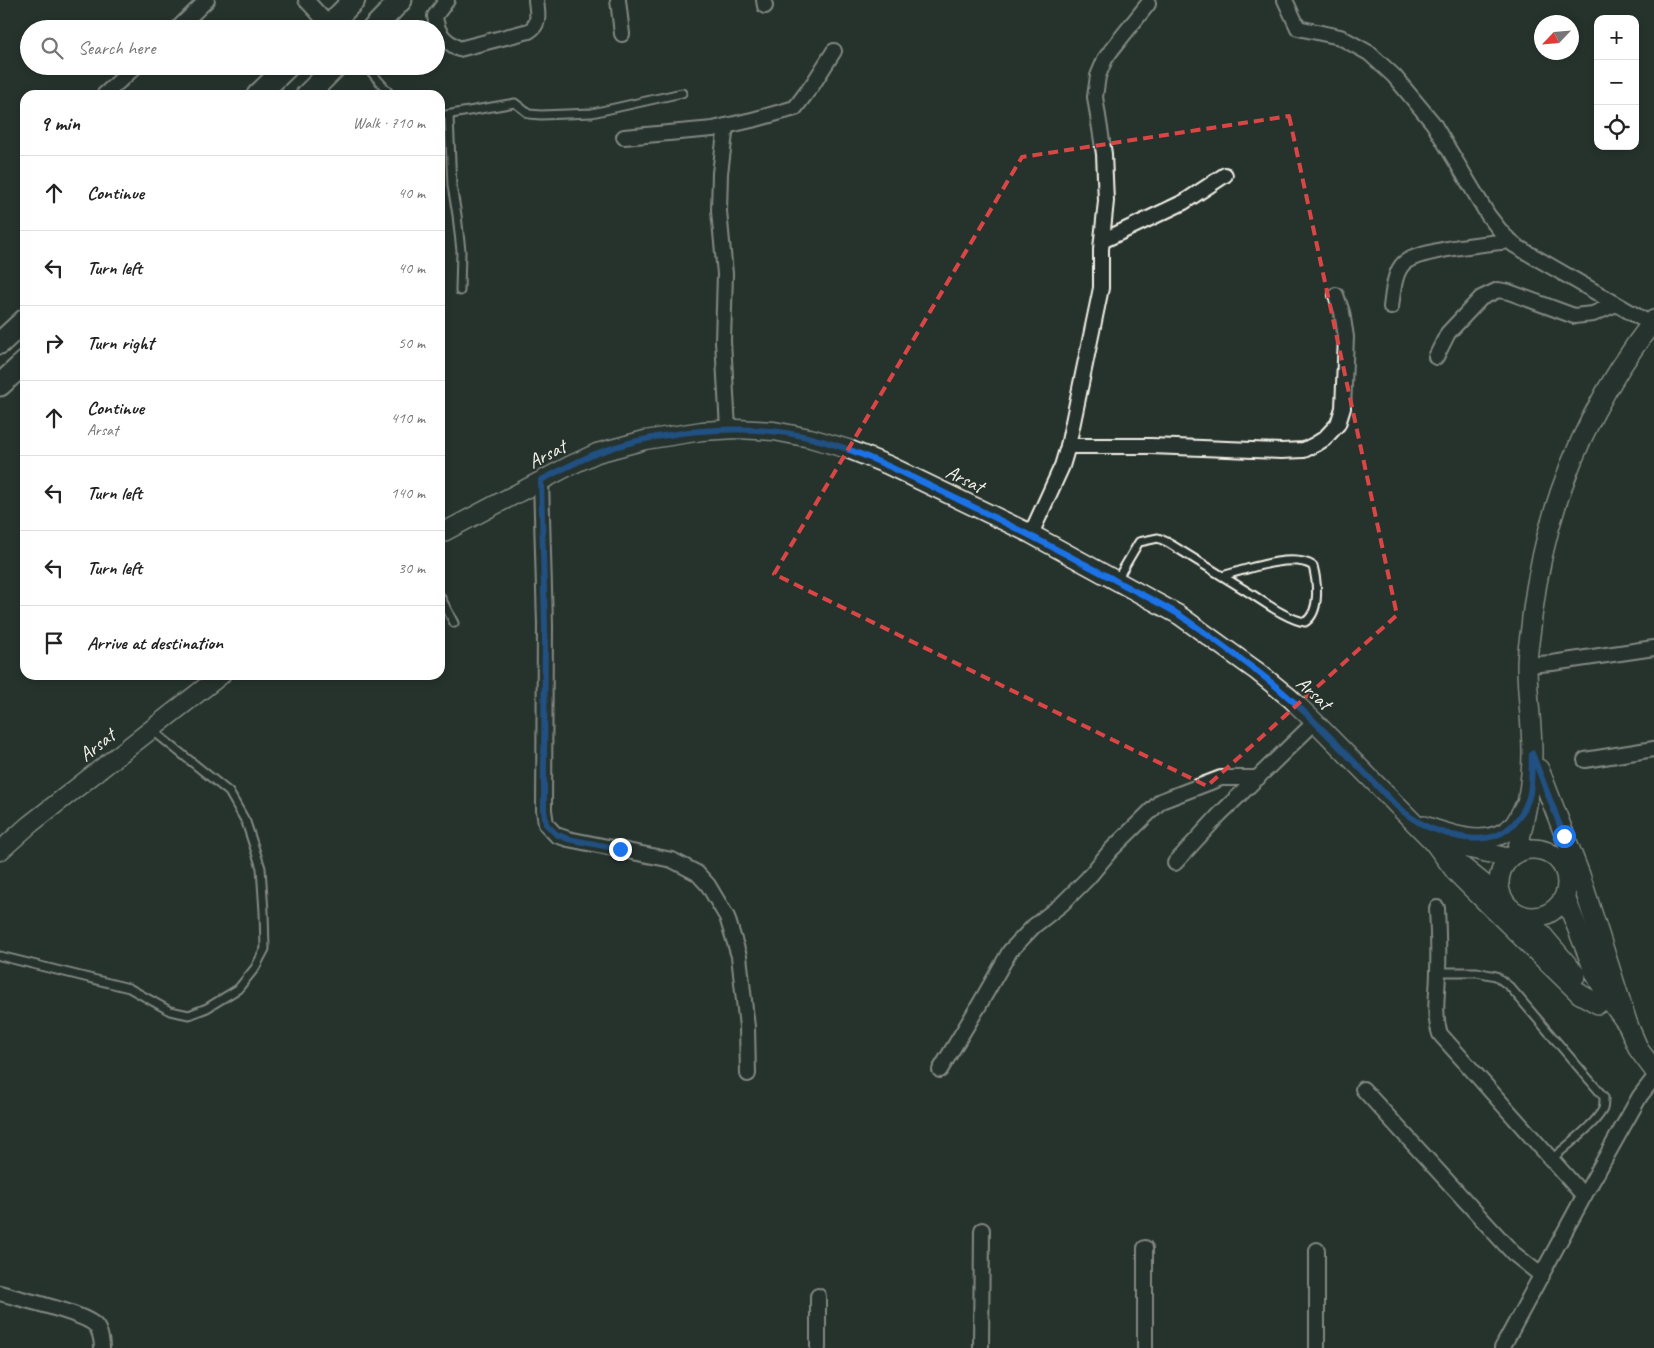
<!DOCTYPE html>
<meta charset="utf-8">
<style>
body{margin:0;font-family:Caveat,sans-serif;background:#f2f2f2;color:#222}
.controls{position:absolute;right:15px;top:15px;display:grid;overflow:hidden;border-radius:10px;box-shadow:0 2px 8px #0003}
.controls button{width:45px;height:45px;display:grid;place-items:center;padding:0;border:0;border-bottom:1px solid #e0e0e0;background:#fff;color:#222;font:25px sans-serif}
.compass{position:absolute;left:1534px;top:15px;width:45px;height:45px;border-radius:50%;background:#fff;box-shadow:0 2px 8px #0003;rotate:244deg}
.stop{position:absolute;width:15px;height:15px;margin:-11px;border:4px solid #1a73e8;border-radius:50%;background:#fff}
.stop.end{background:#1a73e8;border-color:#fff;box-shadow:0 1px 5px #0008}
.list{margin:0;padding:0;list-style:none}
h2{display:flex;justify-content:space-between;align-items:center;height:65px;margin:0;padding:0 20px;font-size:21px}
h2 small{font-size:16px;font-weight:400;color:#767676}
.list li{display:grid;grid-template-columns:32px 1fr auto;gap:15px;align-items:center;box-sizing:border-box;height:75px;padding:0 20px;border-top:1px solid #e0e0e0}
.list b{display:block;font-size:19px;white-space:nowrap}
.list p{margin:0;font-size:16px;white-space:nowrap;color:#767676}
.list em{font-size:16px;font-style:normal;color:#767676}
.icon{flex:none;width:28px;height:28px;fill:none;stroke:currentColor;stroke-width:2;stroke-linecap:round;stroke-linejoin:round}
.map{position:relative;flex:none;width:1654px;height:1348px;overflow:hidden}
.search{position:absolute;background:#fff;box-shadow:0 2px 8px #0003;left:20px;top:20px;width:425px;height:55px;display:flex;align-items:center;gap:12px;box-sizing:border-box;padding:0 18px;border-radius:28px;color:#767676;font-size:19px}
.panel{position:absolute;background:#fff;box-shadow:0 2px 8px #0003;left:20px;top:90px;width:425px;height:590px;border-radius:15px}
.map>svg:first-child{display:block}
</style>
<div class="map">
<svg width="1654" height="1348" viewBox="0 0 1654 1348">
<rect width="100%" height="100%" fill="#26332d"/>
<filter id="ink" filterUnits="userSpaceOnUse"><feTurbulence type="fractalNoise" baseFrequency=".02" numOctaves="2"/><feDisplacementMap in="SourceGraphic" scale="10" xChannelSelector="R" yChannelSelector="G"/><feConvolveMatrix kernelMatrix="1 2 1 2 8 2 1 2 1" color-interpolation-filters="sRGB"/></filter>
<g filter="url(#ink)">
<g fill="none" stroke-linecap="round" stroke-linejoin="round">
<defs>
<g id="service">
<polyline points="366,66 391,95"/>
<polyline points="440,116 515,103 529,114 541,115 592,113 682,93"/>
<polyline points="449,116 452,186 457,215 461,251 460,291"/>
<path d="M1116,581L1139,542L1158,538L1167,542C1196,560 1225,578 1253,595C1267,604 1289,620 1305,622C1321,612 1317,581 1313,566C1292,552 1245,570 1222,576"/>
<polyline points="440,596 454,623"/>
<polyline points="0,956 129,988 170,1011 189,1015 207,1008 238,989 255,968 265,949 264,912 261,868 246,822 229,792 152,730"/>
<path d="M1438,972H1477L1486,974L1496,976L1510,987L1604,1097C1604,1101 1604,1105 1603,1109C1595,1125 1566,1146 1552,1159"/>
</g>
<g id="minor">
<polyline points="306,0 329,25"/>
<path d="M447,0L435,16C437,34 444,40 459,49L529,31C541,24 537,12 536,0"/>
<polyline points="618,0 622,34"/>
<polyline points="764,0 765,6"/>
<polyline points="1285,0 1298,28 1340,37 1369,53 1394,76 1433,123 1488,215 1502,233 1514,245 1651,324"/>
<polyline points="177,29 207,0"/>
<polyline points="104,95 136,66"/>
<polyline points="726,126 720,173 719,211 725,274 723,341 728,429"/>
<polyline points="624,137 713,129 756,119 795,108 813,84 834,51"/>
<polyline points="1102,241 1184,202 1225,175"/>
<path d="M1391,307C1393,293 1394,272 1404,263C1419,250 1489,243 1511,241"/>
<polyline points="1436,357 1448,333 1481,298 1498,290 1509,292 1574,316 1593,314 1616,304"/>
<polyline points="1068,446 1151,446 1281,451 1304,450 1316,444 1324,439 1338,424 1343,408 1346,337 1342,312 1336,295"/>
<polyline points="541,480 545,625 544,810 546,824 556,835 568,839 672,860 697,873 708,885 727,917 739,956 747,1027 748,1074"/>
<polyline points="1031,534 1062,466 1068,446 1101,288 1101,249 1106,201 1104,154 1095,97 1098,76 1105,59 1113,48 1148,4"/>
<polyline points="1527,665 1552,663 1654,648"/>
<polyline points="1585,760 1654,749"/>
<polyline points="1175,863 1220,814 1315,722"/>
<path d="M1437,908C1438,929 1439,950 1438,971C1438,992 1433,1013 1440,1034L1584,1196"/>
<polyline points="940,1070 978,1007 1010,951 1034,926 1062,904 1088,878 1111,850 1161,801 1221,778 1258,778"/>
<polyline points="1363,1089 1513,1253 1542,1276"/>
<polyline points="1317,1250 1317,1348"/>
<path d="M0,1293C19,1299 86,1313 96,1326C100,1331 102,1341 102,1348"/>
<polyline points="818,1348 818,1296"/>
<polyline points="981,1348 982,1230"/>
<polyline points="1145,1348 1145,1248"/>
<polyline points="1502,1348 1584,1196 1640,1096 1654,1078"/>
</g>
<g id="tertiary">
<polyline points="440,534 569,466 597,453 645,440 702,431 737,429 774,431 810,438 848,449 888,465 1031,534 1179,615 1258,672 1290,698 1315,722 1436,845 1503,899"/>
<polyline points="1441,837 1466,848 1510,858"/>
<polyline points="0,851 29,825 221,675"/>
</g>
<g id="secondary">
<polyline points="1539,769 1580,875 1628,1025"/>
<path d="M1424,826C1452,835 1488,850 1513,826C1517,822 1520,815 1523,809"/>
<polyline points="1436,845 1456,872 1470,886 1536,951 1580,994 1598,1004"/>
<circle cx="1533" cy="883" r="34"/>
<path d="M1517,853C1524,820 1532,787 1532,752C1532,724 1527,695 1527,666C1527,650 1531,633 1532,617C1545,506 1586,408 1654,320"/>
<polyline points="1565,897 1596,975 1609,999 1628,1025 1639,1050 1654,1070"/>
<polyline points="1527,917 1576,975"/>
</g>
<g id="primary">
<polyline points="326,29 354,0"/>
<polyline points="373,29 401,0"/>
<polyline points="258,95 288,66"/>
<polyline points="307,95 336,66"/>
<polyline points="0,343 25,320"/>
<polyline points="0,385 25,362"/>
</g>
</defs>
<use href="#service" stroke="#f4f1e8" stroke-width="11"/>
<use href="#minor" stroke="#f4f1e8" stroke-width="18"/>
<use href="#tertiary" stroke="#f4f1e8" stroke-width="21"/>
<use href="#secondary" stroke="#f4f1e8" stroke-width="22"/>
<use href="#primary" stroke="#f4f1e8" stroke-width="25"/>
<use href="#service" stroke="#26332d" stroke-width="7"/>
<use href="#minor" stroke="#26332d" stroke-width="14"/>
<use href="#tertiary" stroke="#26332d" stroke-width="18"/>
<use href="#secondary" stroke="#26332d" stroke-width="19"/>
<use href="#primary" stroke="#26332d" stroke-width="21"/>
</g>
</g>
<g fill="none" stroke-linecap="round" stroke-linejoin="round" filter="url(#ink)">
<path stroke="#1a73e8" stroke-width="6" d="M620,849L568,839L556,834L546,824L544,810V772L545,625L541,480C559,471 576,462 595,454C646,434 715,426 770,431C838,437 899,471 959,500C1011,525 1062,552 1113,579C1135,592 1159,602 1181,616C1207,634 1233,653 1258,672C1296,701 1329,736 1362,770C1381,789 1399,813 1424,825C1432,830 1443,832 1452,835C1488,845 1514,836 1528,800C1533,788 1531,766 1532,753L1564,836"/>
</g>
<path d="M0 0H1654V1348H0ZM1289,116L1397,615L1207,786L774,574L1022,157Z" fill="#26332d" fill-opacity=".55" fill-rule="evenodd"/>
<path fill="none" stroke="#da4645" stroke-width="4" stroke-dasharray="10 6" stroke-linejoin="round" d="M1289,116L1397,615L1207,786L774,574L1022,157Z"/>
<g text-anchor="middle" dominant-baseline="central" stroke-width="4" stroke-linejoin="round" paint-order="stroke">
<g font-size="20" fill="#f4f1e8" stroke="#26332d">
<text transform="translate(547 454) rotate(-27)">Arsat</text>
<text transform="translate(965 479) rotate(26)">Arsat</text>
<text transform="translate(1314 693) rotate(42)">Arsat</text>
<text transform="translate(97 745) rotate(-38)">Arsat</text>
</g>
</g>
</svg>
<div class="controls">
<button>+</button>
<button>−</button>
<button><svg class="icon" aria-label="locate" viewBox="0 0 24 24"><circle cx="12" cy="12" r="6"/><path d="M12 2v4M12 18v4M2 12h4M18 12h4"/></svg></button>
</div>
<svg class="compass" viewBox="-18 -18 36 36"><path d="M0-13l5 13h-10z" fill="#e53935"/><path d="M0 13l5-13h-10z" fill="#767676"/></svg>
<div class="stop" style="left:1564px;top:836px"></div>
<div class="stop end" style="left:620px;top:849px"></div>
<div class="search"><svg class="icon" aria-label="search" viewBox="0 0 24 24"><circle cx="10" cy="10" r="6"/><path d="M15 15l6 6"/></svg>Search here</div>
<section class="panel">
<h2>9 min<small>Walk · 710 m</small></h2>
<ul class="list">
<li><svg class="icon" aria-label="ahead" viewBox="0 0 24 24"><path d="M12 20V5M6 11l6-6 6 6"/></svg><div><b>Continue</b></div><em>40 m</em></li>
<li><svg class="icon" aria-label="left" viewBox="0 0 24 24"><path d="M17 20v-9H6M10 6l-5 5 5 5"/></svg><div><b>Turn left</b></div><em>40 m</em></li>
<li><svg class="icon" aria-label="right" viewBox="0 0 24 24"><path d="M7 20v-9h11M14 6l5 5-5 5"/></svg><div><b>Turn right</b></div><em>50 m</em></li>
<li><svg class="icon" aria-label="ahead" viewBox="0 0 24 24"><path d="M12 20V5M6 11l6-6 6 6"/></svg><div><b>Continue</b><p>Arsat</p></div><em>410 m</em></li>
<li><svg class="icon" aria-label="left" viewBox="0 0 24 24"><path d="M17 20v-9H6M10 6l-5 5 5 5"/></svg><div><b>Turn left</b></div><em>140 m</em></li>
<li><svg class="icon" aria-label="left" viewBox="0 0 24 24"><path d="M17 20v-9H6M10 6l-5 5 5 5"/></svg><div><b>Turn left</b></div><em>30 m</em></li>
<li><svg class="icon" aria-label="arrive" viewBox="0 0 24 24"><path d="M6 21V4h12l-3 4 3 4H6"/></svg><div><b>Arrive at destination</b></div></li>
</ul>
</section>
</div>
